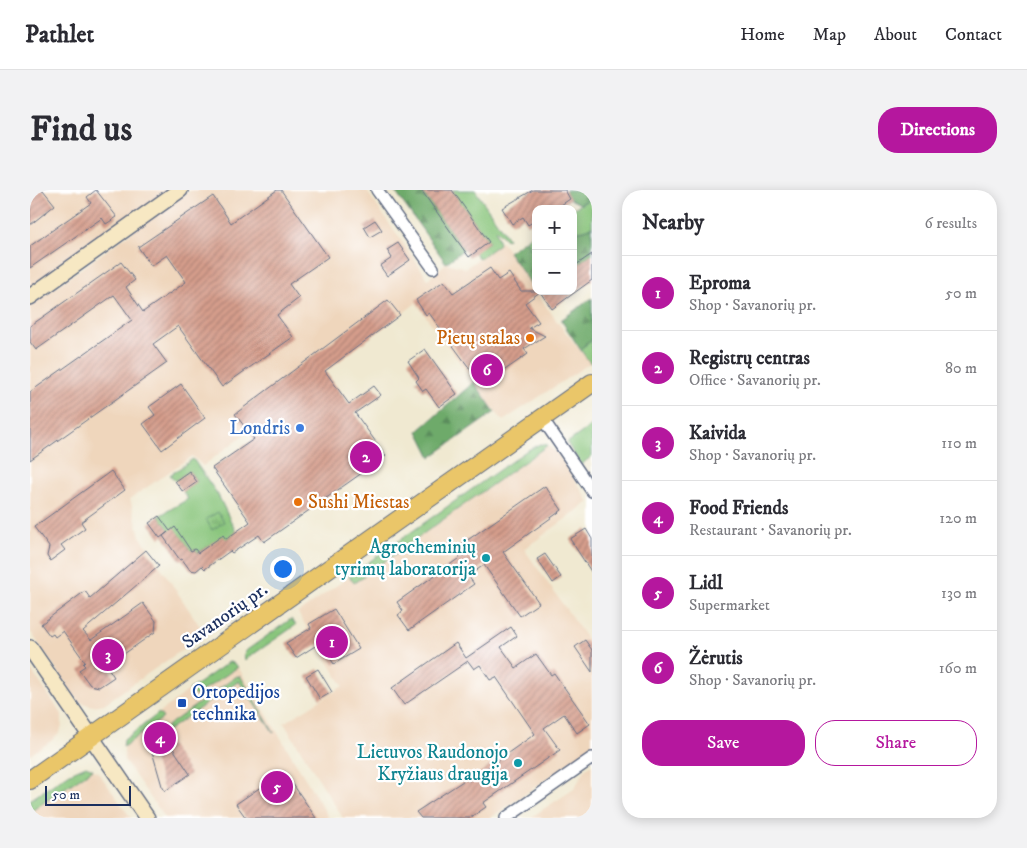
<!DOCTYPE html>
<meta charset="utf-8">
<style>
body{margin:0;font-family:"IM FELL DW Pica",serif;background:#f2f2f3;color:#2b2b33}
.controls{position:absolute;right:15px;top:15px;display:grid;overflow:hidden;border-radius:10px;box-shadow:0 2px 12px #0003}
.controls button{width:45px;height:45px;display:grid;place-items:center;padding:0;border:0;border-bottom:1px solid #e1e1e2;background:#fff;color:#2b2b33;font:25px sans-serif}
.scale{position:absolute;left:15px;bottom:12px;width:86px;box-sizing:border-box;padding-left:5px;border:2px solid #1b2f5e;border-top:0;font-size:14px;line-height:18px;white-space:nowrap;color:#1b2f5e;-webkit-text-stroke:4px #fff;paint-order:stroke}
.you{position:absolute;left:252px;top:378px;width:18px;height:18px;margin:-12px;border:4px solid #fff;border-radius:50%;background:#1a73e8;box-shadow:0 0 0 8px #1a73e833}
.badge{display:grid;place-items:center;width:32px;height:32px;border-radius:50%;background:#b5179e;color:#fff;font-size:16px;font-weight:700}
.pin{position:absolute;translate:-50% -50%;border:2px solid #fff;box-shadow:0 1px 5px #0006}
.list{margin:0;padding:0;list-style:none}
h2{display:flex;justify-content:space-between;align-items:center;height:65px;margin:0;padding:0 20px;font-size:21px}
h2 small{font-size:16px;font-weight:400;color:#7c7c81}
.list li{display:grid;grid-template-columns:32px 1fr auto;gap:15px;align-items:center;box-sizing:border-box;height:75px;padding:0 20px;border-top:1px solid #e1e1e2}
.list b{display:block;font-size:19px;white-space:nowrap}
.list p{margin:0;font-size:16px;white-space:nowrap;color:#7c7c81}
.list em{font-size:16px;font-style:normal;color:#7c7c81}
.actions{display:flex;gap:10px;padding:15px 20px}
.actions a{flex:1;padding:11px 0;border:1px solid #b5179e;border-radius:20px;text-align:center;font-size:18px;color:#b5179e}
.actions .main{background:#b5179e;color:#fff}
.map{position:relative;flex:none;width:562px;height:628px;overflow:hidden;border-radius:20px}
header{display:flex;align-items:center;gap:30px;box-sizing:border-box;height:70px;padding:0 25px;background:#fff;border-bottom:1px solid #e1e1e2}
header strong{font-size:24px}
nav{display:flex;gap:28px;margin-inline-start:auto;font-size:18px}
.intro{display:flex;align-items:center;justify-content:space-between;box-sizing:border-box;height:120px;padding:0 30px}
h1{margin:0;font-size:35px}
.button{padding:12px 22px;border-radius:20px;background:#b5179e;color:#fff;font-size:18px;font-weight:700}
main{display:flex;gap:30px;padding:0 30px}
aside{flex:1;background:#fff;border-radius:20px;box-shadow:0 2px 12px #0003}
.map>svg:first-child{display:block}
</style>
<header>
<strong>Pathlet</strong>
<nav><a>Home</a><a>Map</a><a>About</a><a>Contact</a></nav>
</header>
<div class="intro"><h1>Find us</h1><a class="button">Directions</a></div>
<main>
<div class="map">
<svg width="562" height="628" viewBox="0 0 562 628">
<defs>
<pattern id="forest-firs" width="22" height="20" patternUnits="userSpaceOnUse" patternTransform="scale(1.25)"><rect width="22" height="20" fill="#6eaa6b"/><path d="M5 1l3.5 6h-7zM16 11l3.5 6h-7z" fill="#5a8b5b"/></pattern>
<pattern id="park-tufts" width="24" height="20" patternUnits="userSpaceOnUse" patternTransform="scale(1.25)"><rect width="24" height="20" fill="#89c57b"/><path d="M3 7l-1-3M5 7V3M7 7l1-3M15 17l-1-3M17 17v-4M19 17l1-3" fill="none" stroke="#6fa068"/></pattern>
<pattern id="building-hatch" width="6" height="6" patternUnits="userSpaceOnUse" patternTransform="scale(1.25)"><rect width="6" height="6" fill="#d59d8b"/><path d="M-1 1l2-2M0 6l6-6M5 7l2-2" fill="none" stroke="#ac8075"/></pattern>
</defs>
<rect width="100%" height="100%" fill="#fff"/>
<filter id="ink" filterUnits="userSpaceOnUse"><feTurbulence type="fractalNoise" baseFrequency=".02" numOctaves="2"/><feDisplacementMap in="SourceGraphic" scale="10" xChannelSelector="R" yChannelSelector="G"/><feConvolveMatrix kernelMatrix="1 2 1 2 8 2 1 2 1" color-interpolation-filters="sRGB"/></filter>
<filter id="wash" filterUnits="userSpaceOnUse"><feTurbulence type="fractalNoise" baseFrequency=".0096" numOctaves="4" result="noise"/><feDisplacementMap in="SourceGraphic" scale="20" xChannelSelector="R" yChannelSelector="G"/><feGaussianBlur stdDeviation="1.12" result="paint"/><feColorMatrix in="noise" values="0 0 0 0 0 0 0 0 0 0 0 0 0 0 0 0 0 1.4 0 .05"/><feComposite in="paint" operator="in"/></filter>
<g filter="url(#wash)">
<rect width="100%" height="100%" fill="#f0e9d1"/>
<g fill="#efd6bc">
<polygon points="0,0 140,0 0,100"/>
<polygon points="161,0 336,0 398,89 416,73 436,78 470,53 471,51 526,130 560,173 473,231 386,113 173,276 162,266 100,309 110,346 175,444 74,514 63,516 49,512 0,441 0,115"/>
<polygon points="510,254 518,255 529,265 559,312 494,359 562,456 562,558 460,628 313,628 254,533 313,496 268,423 496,261"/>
<polygon points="199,472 203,473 208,477 299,628 135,628 94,570 94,550 159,500"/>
<polygon points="0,479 32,524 32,535 30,542 21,551 0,565"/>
<polygon points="562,574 562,628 500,628 544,599 556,578"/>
<polygon points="56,576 68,582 101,628 0,628 0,610 40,583"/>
</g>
<g fill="#89c57b" stroke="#527a6c">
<polygon points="422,0 445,0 478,48 476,50 465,39 469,54 449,69 444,62 459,52"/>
<polygon points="562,8 562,36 555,40 543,42 542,19"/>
<polygon points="506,42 506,65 495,50"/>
<polygon points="562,150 562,172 560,173 550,159"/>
<polygon points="562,235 562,266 551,275 537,253"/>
<polygon points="510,254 518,255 324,393 319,386 496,261"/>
<polygon points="163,269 188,305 206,342 196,349 193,346 168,363 165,359 161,361 145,338 140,341 129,326 158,309 153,302 167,291 159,281 145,291 140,285"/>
<polygon points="261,429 266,435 215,470 214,464 217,460"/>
<polygon points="199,472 203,473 208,477 165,506 159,500"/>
<polygon points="207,486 211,487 244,543 209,491 137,541 137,536"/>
<polygon points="129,523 133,528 93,557 94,550"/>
<polygon points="56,576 63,579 0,622 0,610 40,583"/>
</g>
<g fill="url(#forest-firs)" stroke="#446c64">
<polygon points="364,0 391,0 434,59 416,73"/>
<polygon points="535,0 562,0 562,8 550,14 540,9"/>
<polygon points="562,36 562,64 543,77 543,42 555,40"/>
<polygon points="495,50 506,65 506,101 478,62"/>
<polygon points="562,108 562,150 550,159 531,130"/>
<polygon points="444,192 465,222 401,267 388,241"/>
</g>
<polygon fill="url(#park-tufts)" stroke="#527a6c" points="188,322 194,332 182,340 176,329"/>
<g id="blocks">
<g fill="url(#building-hatch)">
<polygon points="0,0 13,0 25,15 0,35"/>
<polygon points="66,0 87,27 76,34 72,28 0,78 0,56 61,13 57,7"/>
<polygon points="247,0 251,0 298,67 259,94 269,108 247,125 263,147 192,197 148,136 123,154 137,173 0,270 0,202 102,130 84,105 6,160 0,152 0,136 91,72 105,90 96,97 113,122 156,92 137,65 121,76 108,57 183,6 201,33"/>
<polygon points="391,0 422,0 459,52 439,67"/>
<polygon points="503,0 535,0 540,9 525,19 506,19 506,30 498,35 493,27 482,34 472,18"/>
<polygon points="345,30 352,40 340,47 334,37"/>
<polygon points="368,53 380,70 357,86 350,76 362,68 357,60"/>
<polygon points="562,64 562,90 522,119 510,102 495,113 509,132 499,138 515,146 494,159 498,164 472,182 470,180 451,194 399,123 396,125 386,110 414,91 423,103 460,78 468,90 479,83 491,101 543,101 543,77"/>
<polygon points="358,110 370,125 295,181 319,214 344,196 351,205 325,223 356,266 234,352 229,345 202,363 200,361 175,379 172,376 166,381 160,380 152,369 150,370 133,346 138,342 130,348 119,333 129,326 140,341 145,337 161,361 165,359 168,363 193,345 196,349 220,332 182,278 224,249 205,224"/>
<polygon points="395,159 427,204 409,217 396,199 393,201 386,191 389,188 378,171"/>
<polygon points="151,194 175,228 132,260 113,234 125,225 119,217"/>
<polygon points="81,281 95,300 51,332 55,338 31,355 35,360 20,371 17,366 19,357 4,337"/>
<polygon points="159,281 167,292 153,302 145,291"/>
<polygon points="515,296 532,320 473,362 509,413 490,426 454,375 438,386 444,394 379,440 368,425 373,421 367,412 435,364 429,356"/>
<polygon points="556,339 562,349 562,383 540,349"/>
<polygon points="116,360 129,376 53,441 61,450 113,413 126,431 125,442 77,476 84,487 69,497 60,495 49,480 55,476 53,474 55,472 33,441 25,447 23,444 20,446 11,434 55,401 60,408"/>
<polygon points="515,364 531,387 523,393 507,369"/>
<polygon points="304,419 329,459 304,474 290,453 266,468 256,453 281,438 279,434"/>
<polygon points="481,437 487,446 471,457 486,478 506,464 521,485 524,483 560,534 547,543 534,524 514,538 530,560 453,613 456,617 440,628 391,628 386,622 436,589 438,591 505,544 466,487 460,490 450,475 444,479 438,471 374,515 362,498 426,453 436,468"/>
<polygon points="555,450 562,460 562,482 545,457"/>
<polygon points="288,479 302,502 290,509 276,486"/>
<polygon points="136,548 160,584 135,601 132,596 121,558"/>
<polygon points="254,581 286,628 216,628 206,614"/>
</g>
</g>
</g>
<g filter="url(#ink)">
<use href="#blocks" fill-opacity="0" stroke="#667086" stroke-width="1"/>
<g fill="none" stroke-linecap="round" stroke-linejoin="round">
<defs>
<g id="street">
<polyline points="347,0 403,78"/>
<polyline points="512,228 562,301"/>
<polyline points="476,628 562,568"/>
</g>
<g id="secondary">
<polyline points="0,107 150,0"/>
<polyline points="0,458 117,628"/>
</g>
<polyline id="primary" points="0,590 562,193"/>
</defs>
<use href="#street" stroke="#667086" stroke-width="14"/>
<use href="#secondary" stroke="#667086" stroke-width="18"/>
<use href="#primary" stroke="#667086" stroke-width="20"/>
<use href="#street" stroke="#fff" stroke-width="11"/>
<use href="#secondary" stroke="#f7e8c3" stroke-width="15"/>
<use href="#primary" stroke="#eac669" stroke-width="18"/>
</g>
</g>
<g fill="#e8710a" stroke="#fff" stroke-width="2">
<circle cx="500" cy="148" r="5"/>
<circle cx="268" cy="312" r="5"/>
</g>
<circle fill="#3f7fe0" stroke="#fff" stroke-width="2" cx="270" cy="238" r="5"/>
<g fill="#0f9aa8" stroke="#fff" stroke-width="2">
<circle cx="456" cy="368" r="5"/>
<circle cx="488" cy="573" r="5"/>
</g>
<rect fill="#1a4fb4" stroke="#fff" stroke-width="2" x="147" y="508" width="10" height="10" rx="2.5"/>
<g text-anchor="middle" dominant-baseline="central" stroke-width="4.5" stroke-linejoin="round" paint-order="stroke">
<g font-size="19" fill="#c56008" stroke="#fff" text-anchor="end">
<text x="490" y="148">Pietų stalas</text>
<text x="278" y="312" text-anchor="start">Sushi Miestas</text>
</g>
<g font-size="19" fill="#366cbe" stroke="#fff" text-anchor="end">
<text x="260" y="238">Londris</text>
</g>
<g font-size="19" fill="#0d838f" stroke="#fff" text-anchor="end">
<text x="446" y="357">Agrocheminių<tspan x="446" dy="22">tyrimų laboratorija</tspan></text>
<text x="478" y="562">Lietuvos Raudonojo<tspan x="478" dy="22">Kryžiaus draugija</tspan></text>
</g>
<g font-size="19" fill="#1b2f5e" stroke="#fff">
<text transform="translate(195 426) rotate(-35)">Savanorių pr.</text>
</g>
<g font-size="19" fill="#164399" stroke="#fff" text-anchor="start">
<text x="162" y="502">Ortopedijos<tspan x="162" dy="22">technika</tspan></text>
</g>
</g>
</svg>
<div class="controls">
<button>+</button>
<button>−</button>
</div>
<div class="scale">50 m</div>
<div class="you"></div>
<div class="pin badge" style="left:302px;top:452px">1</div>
<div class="pin badge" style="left:336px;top:267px">2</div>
<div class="pin badge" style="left:78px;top:465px">3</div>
<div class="pin badge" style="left:130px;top:548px">4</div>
<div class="pin badge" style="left:247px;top:597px">5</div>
<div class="pin badge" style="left:457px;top:180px">6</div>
</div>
<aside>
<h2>Nearby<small>6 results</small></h2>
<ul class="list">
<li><span class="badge">1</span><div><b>Eproma</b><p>Shop · Savanorių pr.</p></div><em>50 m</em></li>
<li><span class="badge">2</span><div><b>Registrų centras</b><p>Office · Savanorių pr.</p></div><em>80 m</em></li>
<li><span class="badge">3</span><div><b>Kaivida</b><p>Shop · Savanorių pr.</p></div><em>110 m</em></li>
<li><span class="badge">4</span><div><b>Food Friends</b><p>Restaurant · Savanorių pr.</p></div><em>120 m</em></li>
<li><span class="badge">5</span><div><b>Lidl</b><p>Supermarket</p></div><em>130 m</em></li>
<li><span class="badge">6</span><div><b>Žėrutis</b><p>Shop · Savanorių pr.</p></div><em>160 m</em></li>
</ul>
<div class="actions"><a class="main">Save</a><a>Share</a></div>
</aside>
</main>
